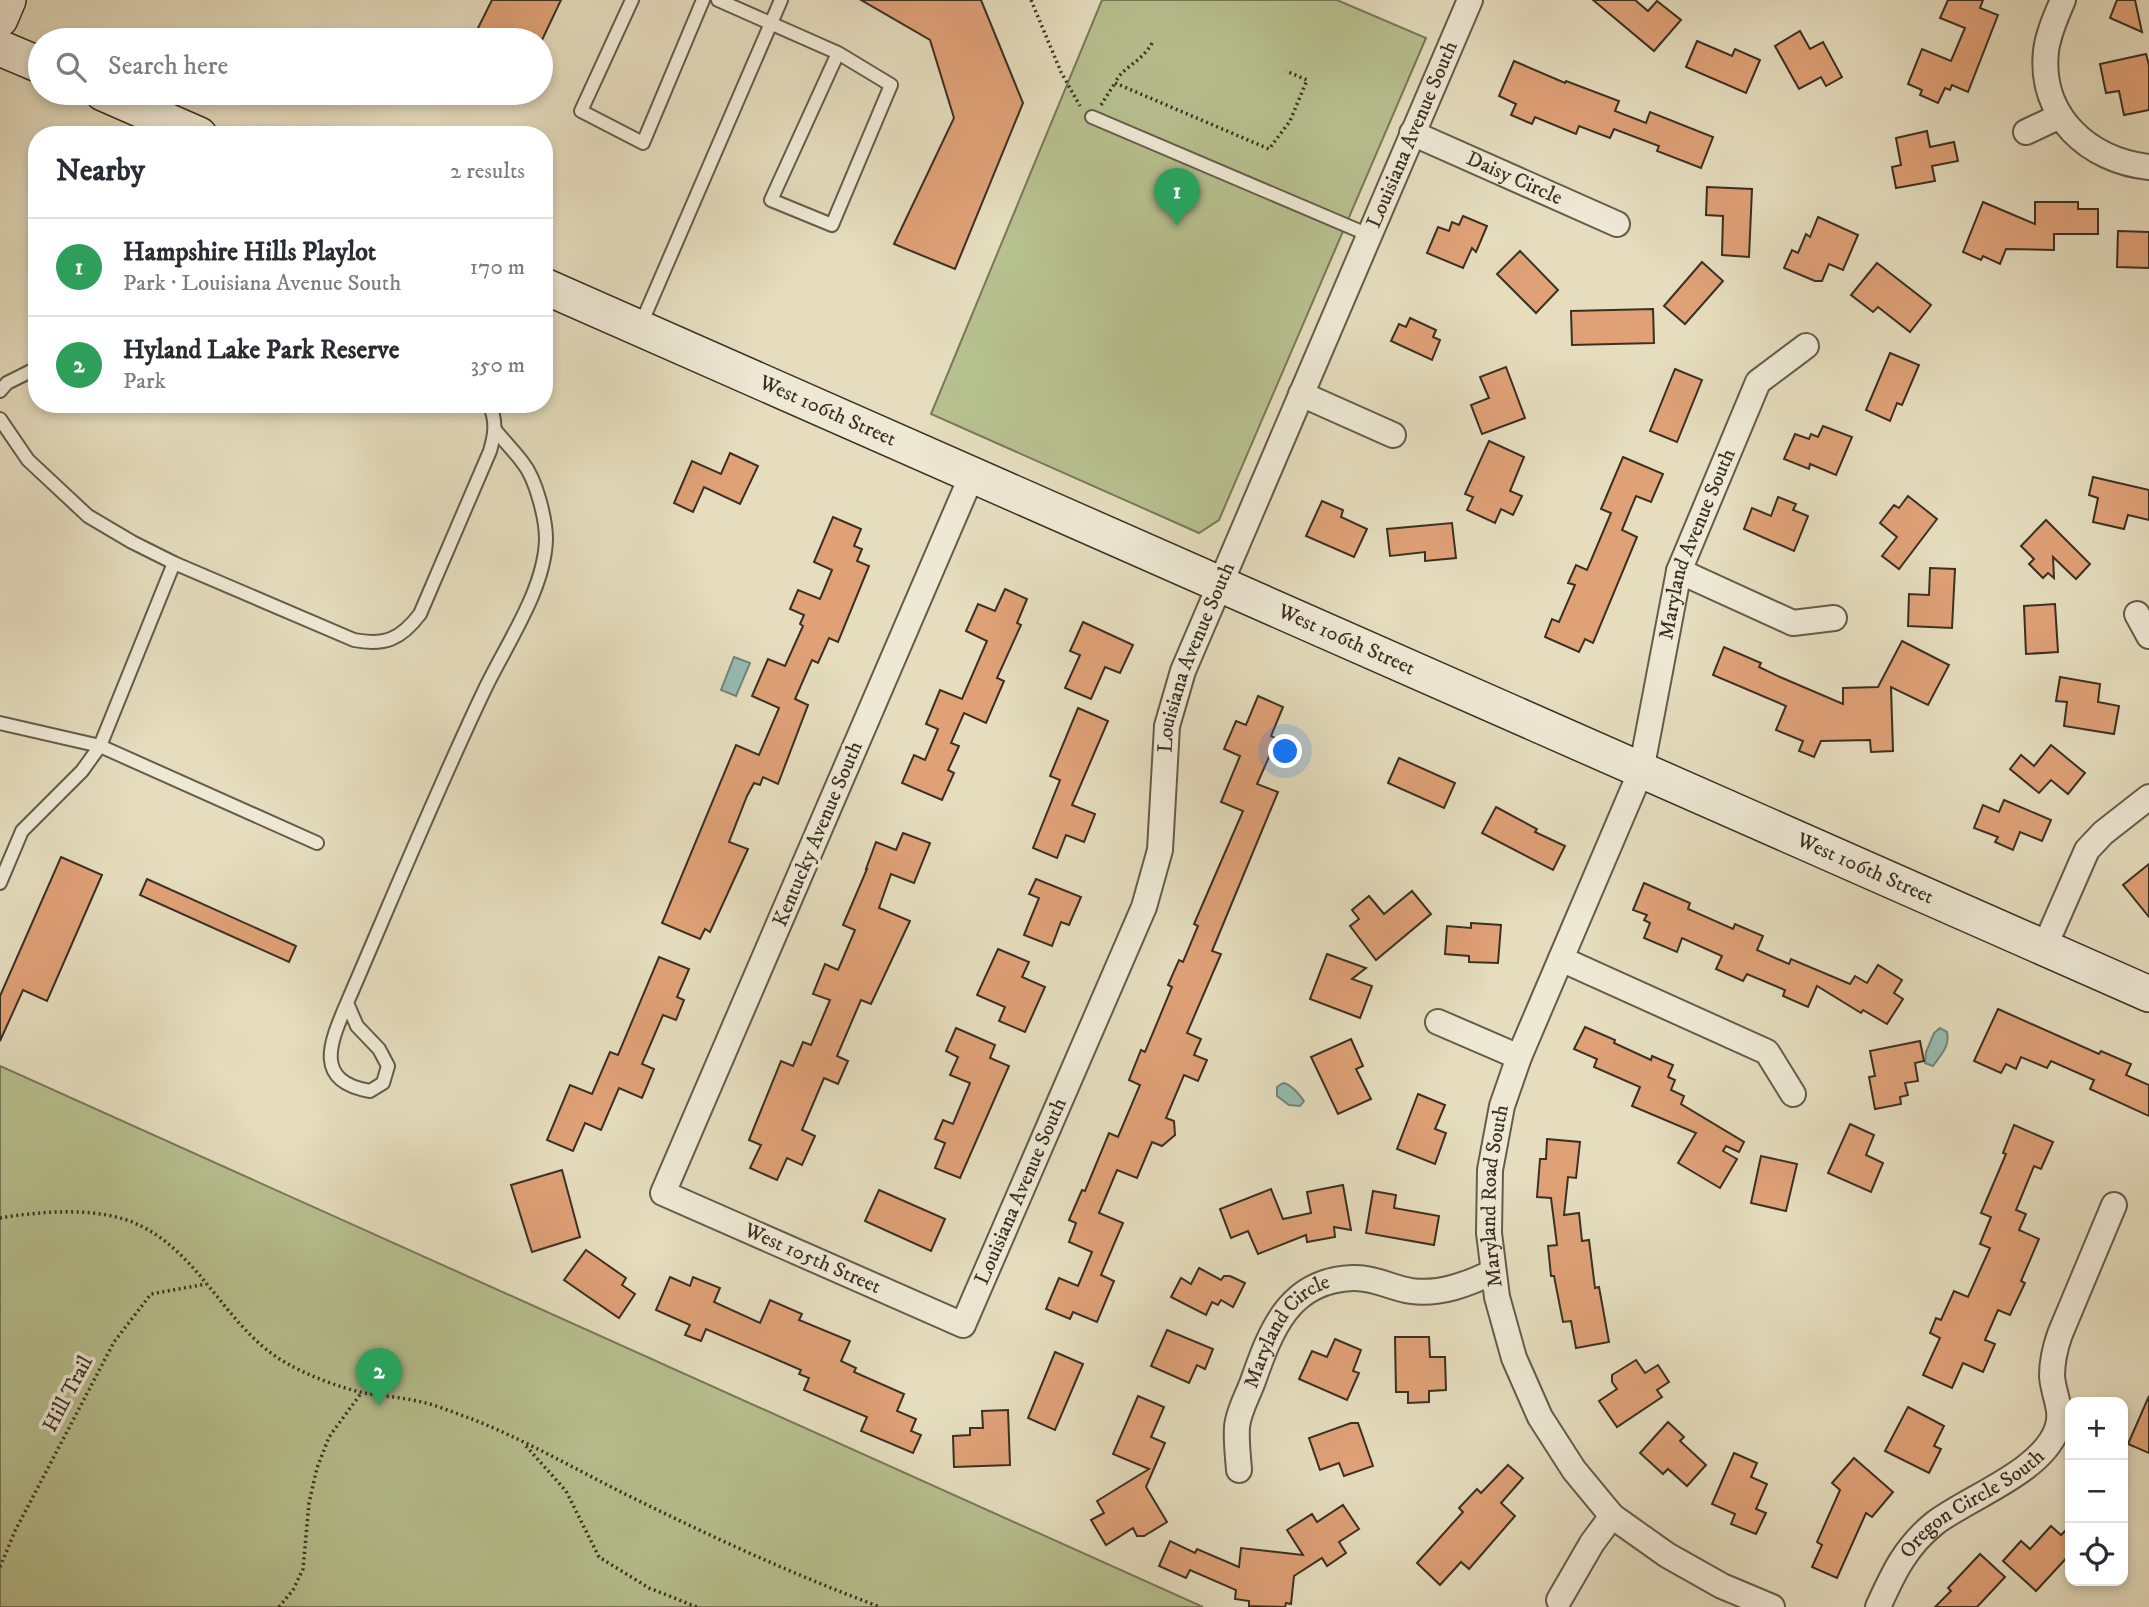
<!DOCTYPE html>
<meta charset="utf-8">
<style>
body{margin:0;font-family:"IM FELL DW Pica",serif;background:#f7f7f7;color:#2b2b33}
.controls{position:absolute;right:21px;bottom:21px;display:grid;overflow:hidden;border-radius:14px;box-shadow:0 4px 10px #0003}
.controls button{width:63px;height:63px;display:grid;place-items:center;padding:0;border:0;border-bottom:2px solid #e1e1e2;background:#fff;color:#2b2b33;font:35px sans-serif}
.you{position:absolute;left:1286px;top:752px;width:24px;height:24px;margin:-18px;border:5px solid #fff;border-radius:50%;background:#1a73e8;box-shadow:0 0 0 10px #1a73e833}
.badge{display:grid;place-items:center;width:46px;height:46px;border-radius:50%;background:#8f2418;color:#fff;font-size:23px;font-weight:700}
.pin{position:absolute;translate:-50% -58px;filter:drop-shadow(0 2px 4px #0008)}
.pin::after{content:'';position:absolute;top:37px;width:24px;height:21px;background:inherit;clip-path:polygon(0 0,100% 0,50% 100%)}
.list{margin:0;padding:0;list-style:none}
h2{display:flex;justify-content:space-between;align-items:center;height:91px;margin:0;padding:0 28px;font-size:30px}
h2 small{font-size:23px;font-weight:400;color:#7c7c81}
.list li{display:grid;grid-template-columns:46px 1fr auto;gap:21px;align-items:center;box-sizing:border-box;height:98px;padding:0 28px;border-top:2px solid #e1e1e2}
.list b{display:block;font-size:26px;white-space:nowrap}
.list p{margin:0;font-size:23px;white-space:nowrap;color:#7c7c81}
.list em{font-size:23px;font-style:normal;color:#7c7c81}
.icon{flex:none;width:38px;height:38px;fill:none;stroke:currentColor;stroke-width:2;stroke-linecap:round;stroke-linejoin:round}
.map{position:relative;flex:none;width:2149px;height:1607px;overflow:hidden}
.search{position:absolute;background:#fff;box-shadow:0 4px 10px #0003;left:28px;top:28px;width:525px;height:77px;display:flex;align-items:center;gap:18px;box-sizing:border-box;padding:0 24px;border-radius:38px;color:#7c7c81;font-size:26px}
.panel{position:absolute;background:#fff;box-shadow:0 4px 10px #0003;left:28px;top:126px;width:525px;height:287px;border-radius:28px}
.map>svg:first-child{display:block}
</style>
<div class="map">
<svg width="2149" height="1607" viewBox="0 0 2149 1607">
<rect width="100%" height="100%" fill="#e5ddbe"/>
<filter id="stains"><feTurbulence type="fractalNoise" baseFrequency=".00286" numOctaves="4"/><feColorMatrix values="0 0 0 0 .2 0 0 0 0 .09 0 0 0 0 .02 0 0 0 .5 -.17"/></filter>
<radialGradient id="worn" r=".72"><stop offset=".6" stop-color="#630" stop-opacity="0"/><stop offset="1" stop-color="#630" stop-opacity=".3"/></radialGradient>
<g fill="#b7c08f" stroke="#797859" stroke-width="2">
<polygon points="1102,0 1337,0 1426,38 1219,520 1199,533 931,414"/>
<polygon points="0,1066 1203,1607 0,1607"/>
</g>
<g fill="#96bcb2" stroke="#728479" stroke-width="2">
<polygon points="734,657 750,663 736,696 721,690"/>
<path d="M1940,1028L1947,1032C1950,1048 1940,1055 1933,1066L1925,1063L1926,1052L1934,1033Z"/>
<path d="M1283,1083C1291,1084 1299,1094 1304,1101L1300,1106L1289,1105L1277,1096V1087Z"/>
</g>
<g fill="#e0a177" stroke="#3b3023" stroke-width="2">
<polygon points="492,0 561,0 542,40 472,40"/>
<polygon points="861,0 981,0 1023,103 955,269 894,244 954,118 930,40"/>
<polygon points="1593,0 1635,0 1648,11 1657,1 1681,20 1654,51"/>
<polygon points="1948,0 1983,0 1980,8 1998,15 1968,92 1952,85 1950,90 1945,88 1938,103 1920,95 1922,90 1908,84 1922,49 1951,61 1965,28 1940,18"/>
<polygon points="2117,0 2135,0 2142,32 2110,18"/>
<polygon points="1800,31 1810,49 1823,42 1842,77 1826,86 1821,77 1799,89 1775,46"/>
<polygon points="1697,41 1732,56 1735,49 1760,60 1746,93 1686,67"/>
<polygon points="2146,54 2149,65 2149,110 2124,115 2119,91 2106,93 2100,64"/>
<polygon points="1514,61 1565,83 1566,81 1619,101 1615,111 1646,123 1650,112 1713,137 1701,168 1657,151 1659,146 1614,129 1610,138 1579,126 1576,134 1535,117 1532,124 1511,115 1516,104 1499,96"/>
<polygon points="1927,131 1930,147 1954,142 1958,161 1932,166 1935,181 1896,188 1892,167 1901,165 1896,138"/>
<polygon points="1707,187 1752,189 1749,257 1722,255 1723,216 1706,215"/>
<polygon points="1983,202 2035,224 2035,202 2078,202 2078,209 2098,209 2098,234 2054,234 2054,250 2006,249 2000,264 1983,256 1981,260 1963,252"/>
<polygon points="1463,216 1487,226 1476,252 1472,248 1463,268 1427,253 1438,227 1449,231 1452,222 1459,225"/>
<polygon points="1818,217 1858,235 1843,270 1829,264 1822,281 1815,281 1784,268 1792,250 1798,253 1806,234 1810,237"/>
<polygon points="2118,231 2149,232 2149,268 2117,267"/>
<polygon points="1520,251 1558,290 1536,313 1497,274"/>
<polygon points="1702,262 1723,281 1685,324 1664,306"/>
<polygon points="1877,263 1931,305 1910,332 1878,307 1873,312 1851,295"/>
<polygon points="1653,309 1654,343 1572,345 1571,311"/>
<polygon points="1410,318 1436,330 1433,337 1440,340 1432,360 1391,341 1399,324 1406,327"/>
<polygon points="1890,353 1919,365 1902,405 1897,403 1890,421 1866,410"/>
<polygon points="1506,367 1525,418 1482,434 1471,405 1489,398 1480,377"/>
<polygon points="1675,369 1702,380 1677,442 1650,431"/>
<polygon points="1823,426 1852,437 1836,475 1810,464 1809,469 1784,459 1795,434 1809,439 1811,434 1818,437"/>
<polygon points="1489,441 1524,457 1510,491 1522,496 1513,515 1501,509 1495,523 1467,510 1473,497 1465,494"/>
<polygon points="730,453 758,466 740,504 704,487 693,512 674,503 692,461 721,474"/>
<polygon points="1623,457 1663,474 1651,502 1636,496 1622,530 1637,537 1593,643 1585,639 1579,652 1545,637 1552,619 1559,622 1575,585 1568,583 1576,565 1587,570 1611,513 1601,509"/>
<polygon points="2093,477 2149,490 2149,520 2128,515 2124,529 2093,522 2098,498 2089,495"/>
<polygon points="1908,496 1937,519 1899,569 1882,556 1897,537 1880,523 1894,505 1899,508"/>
<polygon points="1778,497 1796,504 1793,510 1808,516 1794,551 1744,529 1752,508 1771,516"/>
<polygon points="1322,501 1343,510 1341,517 1367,529 1354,557 1306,536"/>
<polygon points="833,517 861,529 854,546 862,549 857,561 869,566 838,642 829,638 818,663 812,660 795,699 808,705 778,784 763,777 760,785 754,783 747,796 729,842 748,849 710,932 705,929 700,939 662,923 736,745 759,755 779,708 752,696 768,659 785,666 803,626 800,624 804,615 790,609 798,590 820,599 832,570 814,562"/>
<polygon points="2046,520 2090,564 2076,579 2053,557 2054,578 2048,573 2043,578 2029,564 2034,559 2021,546"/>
<polygon points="1452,523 1456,558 1425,561 1425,552 1390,556 1387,529"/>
<polygon points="1930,568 1955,569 1952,628 1908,626 1909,594 1929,595"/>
<polygon points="1005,589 1027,599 1017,623 1021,625 997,678 1004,681 986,723 964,713 951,743 959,746 948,770 954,773 942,800 902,783 914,755 925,760 938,729 926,724 940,690 962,699 987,641 966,631 978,604 995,611"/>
<polygon points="2055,604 2058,652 2026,654 2024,606"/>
<polygon points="1083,622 1133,645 1120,673 1105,667 1091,699 1065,688 1080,655 1070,651"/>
<polygon points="1902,641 1949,665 1928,705 1891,687 1893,751 1871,752 1870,740 1821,741 1814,757 1799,751 1803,741 1776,730 1786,706 1713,675 1724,647 1761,663 1759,667 1780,677 1843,704 1843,688 1878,687"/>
<polygon points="2060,677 2100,684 2098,702 2119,706 2114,734 2064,726 2067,702 2056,701"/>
<polygon points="1258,696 1283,707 1271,736 1277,739 1257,784 1278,792 1212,951 1221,954 1187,1033 1201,1039 1194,1055 1207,1060 1198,1081 1184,1075 1166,1118 1174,1121 1175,1135 1162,1146 1152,1142 1137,1178 1117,1170 1099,1213 1123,1223 1101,1275 1114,1281 1097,1322 1073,1312 1070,1319 1046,1309 1059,1278 1078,1286 1092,1252 1069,1242 1076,1223 1069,1220 1082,1190 1085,1191 1109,1133 1118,1137 1140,1085 1129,1080 1141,1050 1145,1052 1172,987 1168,985 1179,960 1183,962 1198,926 1194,924 1243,811 1221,802 1240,756 1224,749 1236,721 1246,725"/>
<polygon points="1078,708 1108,721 1072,805 1095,814 1084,842 1066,835 1057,858 1033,848 1060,780 1050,776"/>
<polygon points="2051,745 2085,773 2068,794 2051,780 2039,793 2010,769 2021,755 2034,766"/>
<polygon points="1399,758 1455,783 1444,808 1388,783"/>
<polygon points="2004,800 2051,820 2042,841 2020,832 2013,850 1995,842 1998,837 1974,828 1983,805 1999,812"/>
<polygon points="1496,807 1537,829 1535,832 1565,846 1553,870 1482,833"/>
<polygon points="903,833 930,843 914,883 891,874 879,908 910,921 871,1004 861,1000 837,1056 848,1061 838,1084 824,1078 802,1130 815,1136 802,1165 787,1158 777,1180 750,1168 761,1145 749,1140 781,1061 793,1066 803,1042 811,1045 830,1000 813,994 825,964 838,970 855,930 843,925 867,869 866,869 876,842 896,850"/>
<polygon points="61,857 102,875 47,1001 23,990 0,1041 0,996"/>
<polygon points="2149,864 2149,917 2123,885"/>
<polygon points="147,879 296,946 289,962 140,895"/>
<polygon points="1036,879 1081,897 1069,925 1061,922 1052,946 1024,935 1039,898 1029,894"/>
<polygon points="1644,883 1690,903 1688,909 1733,929 1735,924 1763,936 1757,950 1789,964 1791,959 1850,984 1855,976 1867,983 1878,965 1902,980 1894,993 1903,999 1887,1024 1863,1010 1861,1013 1817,986 1808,1007 1783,996 1785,990 1747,974 1743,981 1716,969 1722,956 1682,938 1677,952 1644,938 1650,923 1644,920 1647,915 1633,910"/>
<polygon points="1412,891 1431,914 1376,960 1350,926 1359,919 1352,910 1369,896 1384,914"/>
<polygon points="1471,923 1501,925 1498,963 1469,962 1469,956 1445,954 1447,926 1471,928"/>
<polygon points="998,949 1029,962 1022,977 1045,987 1025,1032 999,1021 1005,1007 977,995"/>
<polygon points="1327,954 1366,968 1352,979 1372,986 1360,1018 1310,999"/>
<polygon points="659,957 689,969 677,997 684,1000 676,1020 663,1015 642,1064 654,1069 642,1098 619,1088 601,1130 585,1123 573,1151 547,1140 570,1085 592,1094 610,1052 618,1055"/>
<polygon points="1998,1009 2099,1054 2101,1051 2131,1064 2126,1075 2149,1085 2149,1116 2090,1089 2094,1080 2051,1061 2047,1068 2021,1057 2016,1069 2006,1064 2001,1073 1974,1061"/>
<polygon points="1585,1027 1615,1040 1614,1043 1651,1060 1652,1056 1673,1065 1668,1077 1675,1080 1671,1090 1684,1096 1681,1104 1744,1142 1739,1152 1726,1146 1723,1151 1737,1159 1720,1188 1678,1163 1696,1133 1632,1106 1640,1087 1594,1067 1597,1059 1574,1049"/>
<polygon points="956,1028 995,1045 990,1058 1009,1066 960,1178 935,1168 945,1143 935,1139 943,1120 953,1124 970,1083 950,1075 958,1057 946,1051"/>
<polygon points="1351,1039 1363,1066 1356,1069 1371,1099 1338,1114 1311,1057"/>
<polygon points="1920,1041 1924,1061 1915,1063 1918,1081 1905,1083 1908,1095 1900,1097 1901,1104 1875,1109 1869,1077 1875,1076 1870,1051"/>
<polygon points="1418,1094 1445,1105 1435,1129 1446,1133 1435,1164 1397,1149"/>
<polygon points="1850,1124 1874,1135 1866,1155 1883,1163 1871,1192 1828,1173"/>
<polygon points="2014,1125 2053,1142 2041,1169 2034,1166 2016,1210 2026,1214 2019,1230 2039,1239 2021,1281 2025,1283 2010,1315 1998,1310 1985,1340 1995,1344 1983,1372 1963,1363 1952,1388 1923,1375 1940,1338 1930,1333 1936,1318 1941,1320 1954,1291 1968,1297 1990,1248 1980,1244 1991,1217 1981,1213 2006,1154 2003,1153"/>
<polygon points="1547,1139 1580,1142 1576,1178 1568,1177 1564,1215 1579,1213 1582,1241 1589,1240 1595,1288 1599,1287 1609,1342 1576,1348 1571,1321 1563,1322 1554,1276 1551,1276 1548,1246 1557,1245 1551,1198 1537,1197 1540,1159 1546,1159"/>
<polygon points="1761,1156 1797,1164 1786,1211 1751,1203"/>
<polygon points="562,1170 580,1237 532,1252 511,1185"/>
<polygon points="1343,1185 1351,1230 1334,1227 1335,1237 1307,1242 1306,1235 1258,1254 1248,1231 1231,1238 1220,1209 1271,1189 1283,1219 1311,1213 1307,1192"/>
<polygon points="879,1190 945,1219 931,1251 865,1221"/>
<polygon points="1373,1191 1396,1195 1394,1208 1439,1216 1434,1245 1366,1233"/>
<polygon points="586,1250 626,1278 622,1285 635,1294 619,1318 564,1280"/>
<polygon points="1199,1268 1221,1280 1224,1276 1230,1276 1245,1283 1233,1307 1221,1300 1218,1305 1212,1302 1206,1315 1171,1297 1181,1278 1191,1284"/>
<polygon points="670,1277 690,1286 693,1277 720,1288 714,1302 760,1323 770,1300 802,1314 799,1320 850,1341 841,1361 856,1368 854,1372 904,1394 897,1411 916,1419 911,1431 921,1435 913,1453 861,1431 867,1417 804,1390 809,1378 799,1374 801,1370 706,1329 701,1341 685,1335 690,1325 656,1310"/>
<polygon points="1167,1330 1213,1349 1205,1369 1197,1365 1189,1383 1151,1366"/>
<polygon points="1395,1337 1429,1337 1430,1357 1445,1357 1446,1390 1429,1391 1429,1402 1408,1403 1408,1392 1396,1392"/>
<polygon points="1335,1339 1361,1350 1353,1371 1359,1373 1347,1400 1299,1379 1312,1351 1327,1357"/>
<polygon points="1055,1352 1083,1364 1055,1430 1028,1418"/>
<polygon points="1636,1360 1645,1373 1658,1365 1669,1382 1657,1390 1662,1397 1617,1427 1599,1401 1617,1389 1612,1382 1612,1375"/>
<polygon points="1138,1396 1164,1407 1151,1437 1165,1443 1146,1487 1167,1522 1144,1536 1137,1536 1133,1528 1106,1545 1091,1520 1104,1513 1097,1501 1149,1469 1113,1454"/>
<polygon points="2149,1396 2149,1453 2128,1444"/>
<polygon points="1908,1407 1944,1426 1934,1446 1941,1449 1929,1473 1885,1451"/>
<polygon points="1008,1410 1010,1465 954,1467 953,1436 970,1435 970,1428 983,1428 982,1411"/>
<polygon points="1668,1422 1684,1437 1680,1441 1706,1465 1687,1486 1668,1469 1663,1474 1640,1453"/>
<polygon points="1351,1423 1358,1423 1373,1466 1344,1476 1339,1463 1320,1470 1309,1438"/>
<polygon points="1734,1453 1757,1463 1751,1477 1767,1484 1756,1509 1766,1513 1756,1534 1731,1524 1735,1514 1712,1504"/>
<polygon points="1854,1458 1893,1492 1872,1517 1866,1513 1837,1578 1812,1567 1822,1545 1817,1542 1840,1490 1832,1483"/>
<polygon points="1508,1465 1523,1478 1501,1503 1515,1516 1469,1569 1461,1562 1440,1585 1417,1563 1463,1512 1459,1508 1477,1489 1481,1493"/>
<polygon points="1343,1505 1359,1529 1339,1542 1346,1553 1327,1566 1322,1558 1294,1576 1291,1604 1286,1603 1285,1607 1249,1606 1249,1601 1235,1599 1236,1590 1190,1570 1186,1578 1159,1566 1170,1541 1195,1553 1197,1549 1239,1567 1241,1548 1303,1555 1287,1530 1312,1514 1317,1522"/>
<polygon points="2051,1526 2061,1535 2070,1526 2070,1554 2036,1591 2003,1561 2021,1541 2030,1549"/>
<polygon points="1980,1554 2005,1577 1977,1607 1935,1607 1951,1591 1948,1588"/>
</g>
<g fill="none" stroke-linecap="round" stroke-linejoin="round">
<defs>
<g id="lane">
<polyline points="632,0 581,111 643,143 703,0"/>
<polyline points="718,0 838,53 891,85 832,225 771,200 838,53"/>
<polyline points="1092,117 1369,235"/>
<polyline points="641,324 781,0"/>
<polyline points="0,391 7,383 37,368"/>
<path d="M0,419L28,460L88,516L132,542L174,563L354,640C385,646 401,639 420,614L490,451C495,434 497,421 489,404"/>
<polyline points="0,723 100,746 317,843"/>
<polyline points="0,883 22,831 82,771 100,746 174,563"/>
<path d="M347,1003L357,1026L379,1049L388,1066L383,1083L370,1091C312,1081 331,1041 347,1003C392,899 435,794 484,691C505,646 545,590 546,539C546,519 536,479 523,463C515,452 505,442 496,431"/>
</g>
<g id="street">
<path d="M2063,0C2056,16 2048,34 2046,51C2039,116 2089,161 2149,167"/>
<polyline points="2026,132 2060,116"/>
<path id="s1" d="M1412,133L1617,224"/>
<polyline points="1301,394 1393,435"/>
<path id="s2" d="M972,475L663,1193L963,1325L1144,907L1160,850L1167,726L1183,671L1470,0"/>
<polyline points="1679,571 1793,623 1834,618"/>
<polyline points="2137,614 2149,636"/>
<polyline points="2044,948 2087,850 2103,833 2149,797"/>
<polyline points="1561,959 1767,1052 1793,1094"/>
<polyline points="1438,1022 1519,1057"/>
<path id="s3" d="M1239,1470C1238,1456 1236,1441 1237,1427C1238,1412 1248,1395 1253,1381C1271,1330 1289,1280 1353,1278C1373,1277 1392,1288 1411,1291C1440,1295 1468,1284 1493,1272"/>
<polyline points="1559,1600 1592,1543 1612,1516"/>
<path id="s4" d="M1772,1607L1722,1586L1667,1555L1612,1516L1574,1470L1540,1417L1514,1358L1497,1297L1489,1233L1490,1170L1502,1106L1519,1057L1641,771L1679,571L1758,382L1806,346"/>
<path id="s5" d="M1878,1607C1893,1574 1905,1547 1935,1523C1969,1497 2042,1472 2057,1429C2064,1411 2053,1394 2052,1376C2052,1361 2055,1348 2060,1334L2114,1205"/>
</g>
<g id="secondary">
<polyline points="0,19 8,0"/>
<polyline points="0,48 40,65"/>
<polyline points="103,93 199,135"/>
<path id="s6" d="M544,286L2149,994"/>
</g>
</defs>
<use href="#lane" stroke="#665b4a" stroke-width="16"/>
<use href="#street" stroke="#665b4a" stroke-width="28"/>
<use href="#secondary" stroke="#3b3023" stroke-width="38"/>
<g stroke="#3b3023" stroke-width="3.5" stroke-dasharray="2 3.5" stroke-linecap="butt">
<polyline points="1031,0 1061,72 1080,106"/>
<path d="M1152,43C1141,63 1123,66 1115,83L1269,149L1290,121L1307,80L1286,71"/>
<polyline points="1101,105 1115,83"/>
<path d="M0,1218C42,1211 102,1206 141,1226C202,1256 227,1329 286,1363C309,1376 338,1387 364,1393C382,1396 399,1397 417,1401C435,1404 454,1413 472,1419C525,1440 577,1470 629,1496C712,1537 792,1574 880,1607"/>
<polyline points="526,1446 566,1491 599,1557 649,1588 697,1607"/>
<polyline points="0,1567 15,1531 114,1342 151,1294 206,1284"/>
<polyline points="279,1607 293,1590 303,1569 309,1503 317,1468 329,1437 362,1392"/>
</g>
<use href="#lane" stroke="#eee9d5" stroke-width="12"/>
<use href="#street" stroke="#eee9d5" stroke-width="24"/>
<use href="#secondary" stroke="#eee9d5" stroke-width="35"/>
</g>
<g text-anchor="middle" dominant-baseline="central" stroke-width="7" stroke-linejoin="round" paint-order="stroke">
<g font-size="21" fill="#3b3023" stroke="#eee9d5">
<text stroke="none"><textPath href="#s2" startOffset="2389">Louisiana Avenue South</textPath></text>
<text stroke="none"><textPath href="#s1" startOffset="112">Daisy Circle</textPath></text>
<text stroke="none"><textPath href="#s6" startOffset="310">West 106th Street</textPath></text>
<text stroke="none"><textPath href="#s4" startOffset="1225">Maryland Avenue South</textPath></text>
<text stroke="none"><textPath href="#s6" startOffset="877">West 106th Street</textPath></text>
<text stroke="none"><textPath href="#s2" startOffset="1822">Louisiana Avenue South</textPath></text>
<text transform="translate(818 834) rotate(-67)">Kentucky Avenue South</text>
<text stroke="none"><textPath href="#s6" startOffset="1444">West 106th Street</textPath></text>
<text stroke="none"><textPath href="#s2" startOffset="1255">Louisiana Avenue South</textPath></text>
<text stroke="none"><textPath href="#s4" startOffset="537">Maryland Road South</textPath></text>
<text stroke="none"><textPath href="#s2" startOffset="945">West 105th Street</textPath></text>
<text stroke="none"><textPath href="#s3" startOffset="154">Maryland Circle</textPath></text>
<text transform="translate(68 1394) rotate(-62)">Hill Trail</text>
<text stroke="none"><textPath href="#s5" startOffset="144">Oregon Circle South</textPath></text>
</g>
</g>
<rect width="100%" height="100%" filter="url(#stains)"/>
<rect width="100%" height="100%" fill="url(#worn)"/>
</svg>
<div class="controls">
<button>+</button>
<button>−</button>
<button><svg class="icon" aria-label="locate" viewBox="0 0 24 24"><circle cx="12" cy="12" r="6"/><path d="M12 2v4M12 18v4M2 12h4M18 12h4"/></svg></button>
</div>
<div class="you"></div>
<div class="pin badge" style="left:1177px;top:226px;background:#2e9e5b">1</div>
<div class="pin badge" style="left:379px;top:1406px;background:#2e9e5b">2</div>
<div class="search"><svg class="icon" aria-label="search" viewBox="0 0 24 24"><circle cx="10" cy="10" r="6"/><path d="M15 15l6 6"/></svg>Search here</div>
<section class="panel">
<h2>Nearby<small>2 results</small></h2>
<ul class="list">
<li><span class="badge" style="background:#2e9e5b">1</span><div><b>Hampshire Hills Playlot</b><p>Park · Louisiana Avenue South</p></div><em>170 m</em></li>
<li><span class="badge" style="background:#2e9e5b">2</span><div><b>Hyland Lake Park Reserve</b><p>Park</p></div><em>350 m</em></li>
</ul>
</section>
</div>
